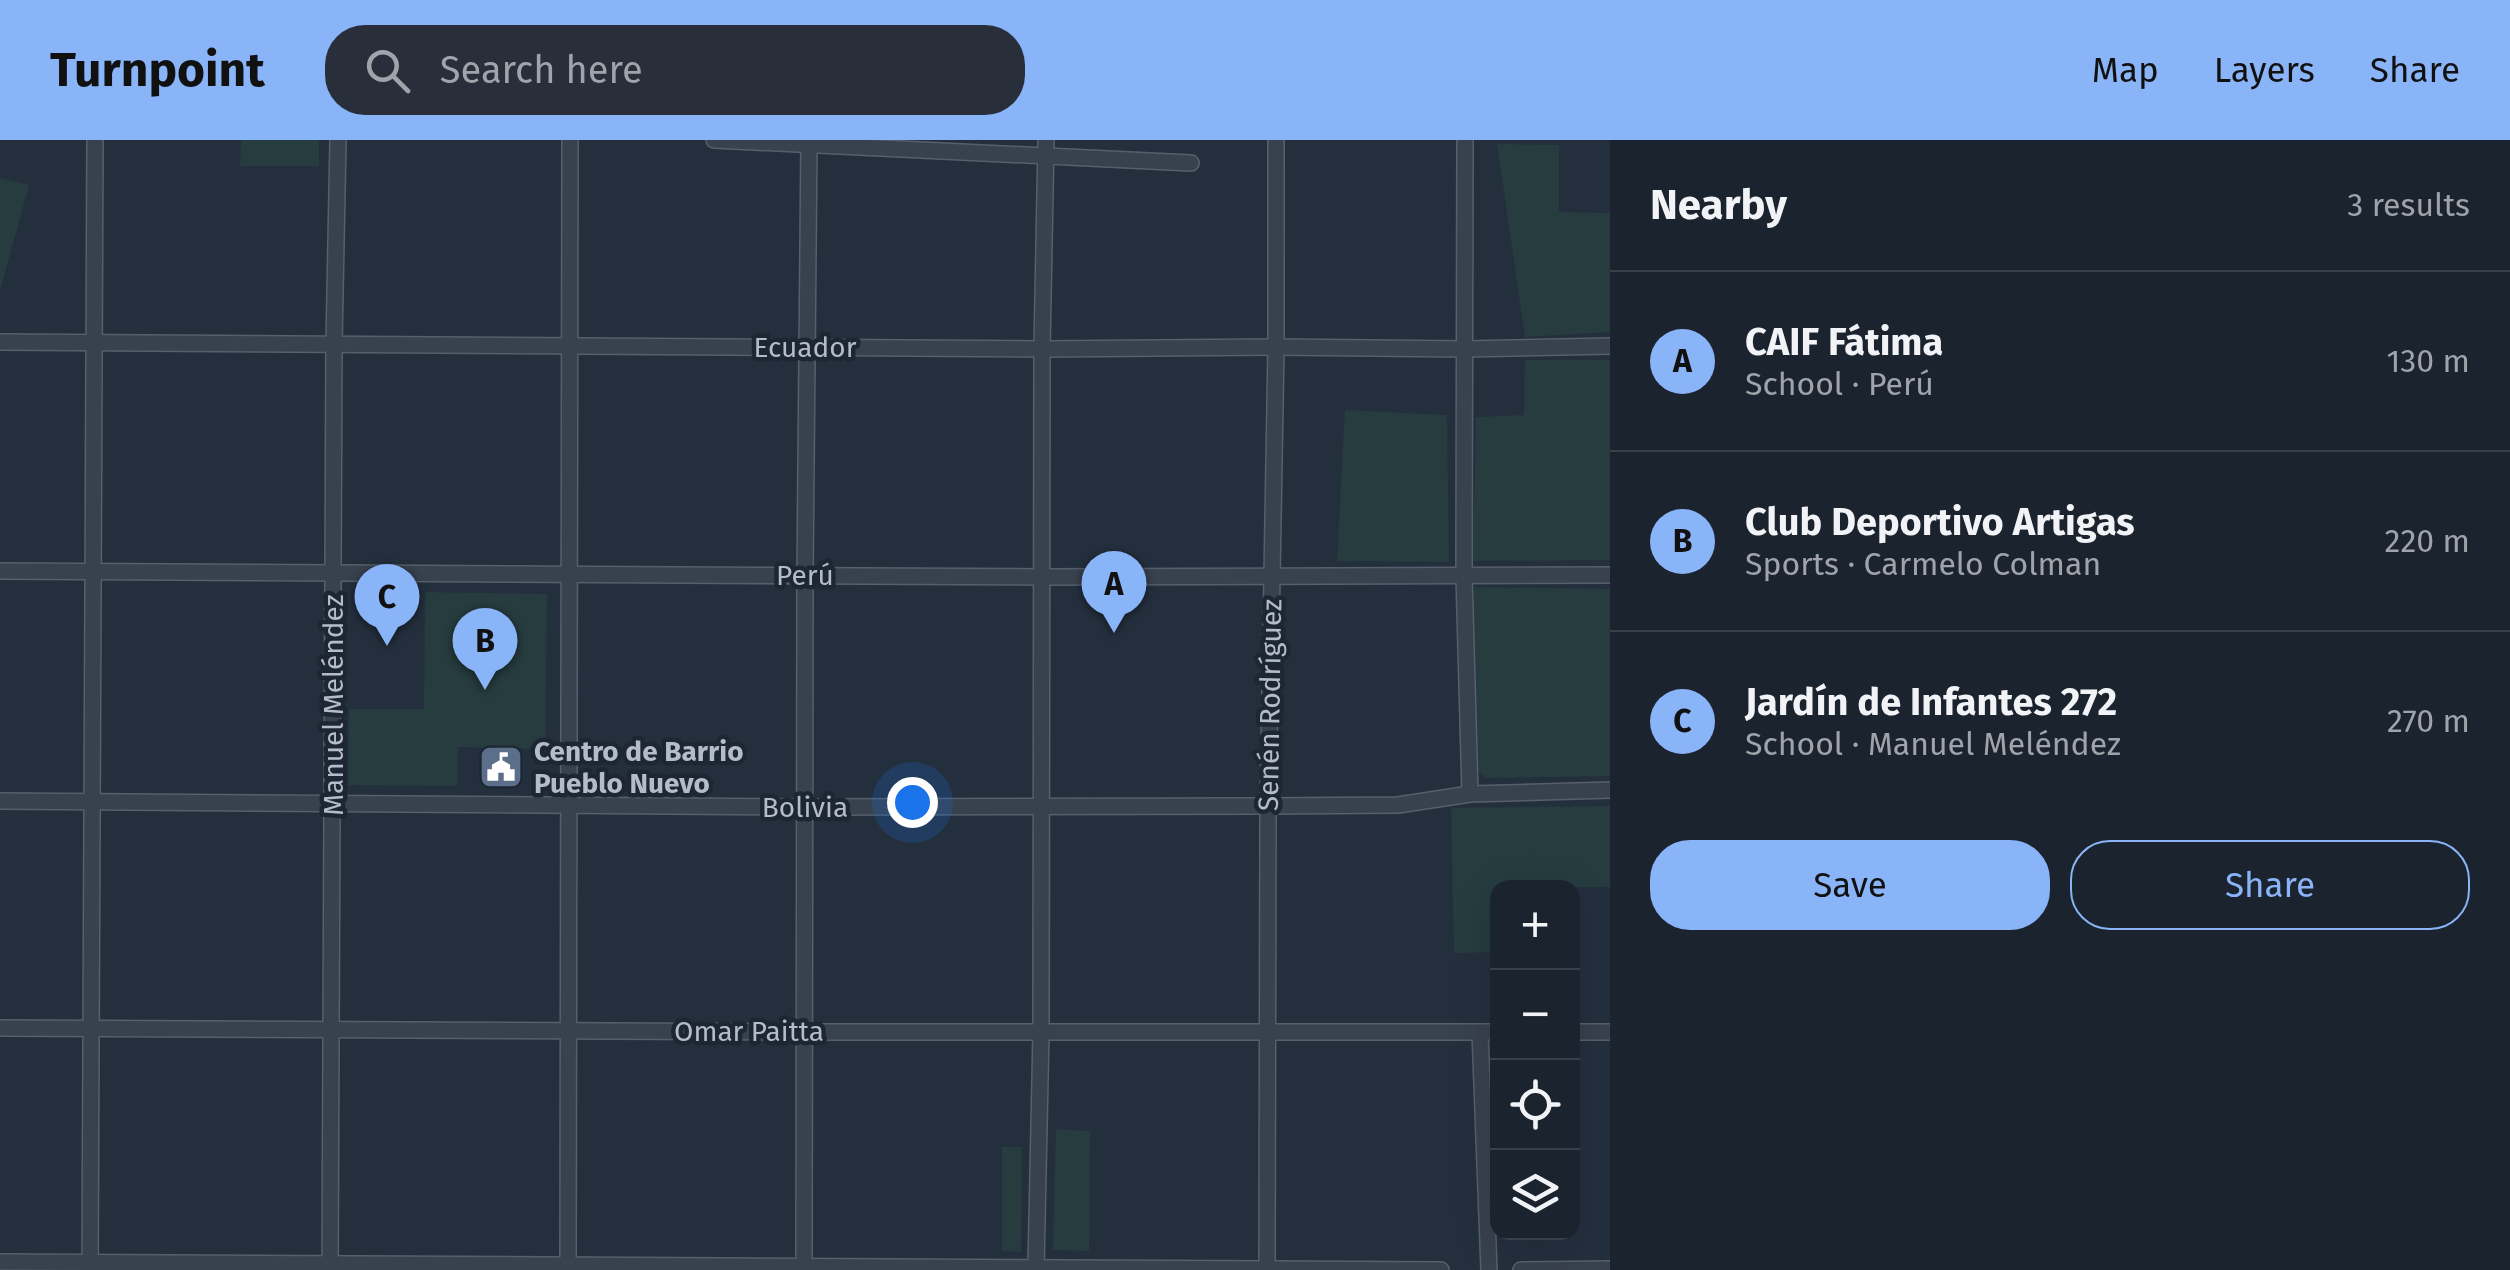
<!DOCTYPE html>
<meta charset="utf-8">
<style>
body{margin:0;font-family:"Fira Sans",sans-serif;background:#282f3a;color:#f1f3f6}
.controls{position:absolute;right:30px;bottom:30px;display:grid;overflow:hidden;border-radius:20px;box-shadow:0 10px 40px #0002}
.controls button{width:90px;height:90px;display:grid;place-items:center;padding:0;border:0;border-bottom:2px solid #39404a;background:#1b232e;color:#f1f3f6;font:50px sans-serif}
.you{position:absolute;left:912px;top:662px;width:35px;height:35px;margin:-25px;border:8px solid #fff;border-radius:50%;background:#1a73e8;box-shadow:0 0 0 15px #1a73e833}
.badge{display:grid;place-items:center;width:65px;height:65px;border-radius:50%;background:#8ab4f8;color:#111;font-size:32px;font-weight:700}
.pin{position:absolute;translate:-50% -82px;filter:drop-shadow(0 2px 5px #0008)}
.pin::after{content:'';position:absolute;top:52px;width:35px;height:30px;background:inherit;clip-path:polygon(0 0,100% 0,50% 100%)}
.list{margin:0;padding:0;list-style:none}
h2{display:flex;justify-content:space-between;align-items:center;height:130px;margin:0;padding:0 40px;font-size:42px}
h2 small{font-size:32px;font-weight:400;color:#a0a4aa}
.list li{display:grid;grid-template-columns:65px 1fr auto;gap:30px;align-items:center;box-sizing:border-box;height:180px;padding:0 40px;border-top:2px solid #39404a}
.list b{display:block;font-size:38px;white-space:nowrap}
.list p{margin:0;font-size:32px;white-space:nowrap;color:#a0a4aa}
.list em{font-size:32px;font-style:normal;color:#a0a4aa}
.actions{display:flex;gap:20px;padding:30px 40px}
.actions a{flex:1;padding:22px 0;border:2px solid #8ab4f8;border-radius:40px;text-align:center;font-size:35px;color:#8ab4f8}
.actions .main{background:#8ab4f8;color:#111}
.icon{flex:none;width:55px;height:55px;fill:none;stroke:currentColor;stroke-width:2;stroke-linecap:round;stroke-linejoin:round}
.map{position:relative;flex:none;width:1610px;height:1130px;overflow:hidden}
header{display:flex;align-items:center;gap:60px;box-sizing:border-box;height:140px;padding:0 50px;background:#8ab4f8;color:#111}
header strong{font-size:48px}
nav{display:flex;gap:55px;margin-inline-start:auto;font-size:35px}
.search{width:700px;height:90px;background:#282f3a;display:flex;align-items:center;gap:25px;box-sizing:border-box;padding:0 35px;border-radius:40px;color:#a0a4aa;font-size:38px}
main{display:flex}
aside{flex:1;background:#1b232e}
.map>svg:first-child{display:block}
</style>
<header>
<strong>Turnpoint</strong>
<div class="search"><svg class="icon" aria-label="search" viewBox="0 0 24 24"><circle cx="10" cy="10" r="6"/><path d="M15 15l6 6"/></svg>Search here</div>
<nav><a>Map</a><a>Layers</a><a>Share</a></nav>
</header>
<main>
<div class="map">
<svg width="1610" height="1130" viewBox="0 0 1610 1130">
<rect width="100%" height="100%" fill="#242f3e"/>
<g fill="#263c3f">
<polygon points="241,0 319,0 319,26 240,26"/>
<polygon points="1497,4 1559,5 1559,72 1610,73 1610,192 1525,197"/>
<polygon points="0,38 29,45 0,151"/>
<polygon points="1525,220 1610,220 1610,420 1473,421 1476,277 1524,275"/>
<polygon points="1345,270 1447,275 1449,422 1337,421"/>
<polygon points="1474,447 1610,449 1610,636 1486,638 1472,624"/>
<polygon points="425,452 547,454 545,609 458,607 457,646 348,645 349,569 424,569"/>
<polygon points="1610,666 1610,747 1498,748 1497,812 1454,813 1451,668"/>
<polygon points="1056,989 1090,991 1089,1111 1053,1110"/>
<polygon points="1002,1007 1022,1007 1021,1112 1002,1111"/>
</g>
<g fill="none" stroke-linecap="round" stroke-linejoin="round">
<defs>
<g id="minor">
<polyline points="714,0 1191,23"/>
<polyline points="1465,0 1464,435 1470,654"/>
<polyline points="0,202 1042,209 1276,207 1465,209 1610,206"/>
<polyline points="0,431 1041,437 1610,435"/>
<polyline points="0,661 804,667 1268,666 1398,665 1470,654 1610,650"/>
<polyline points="0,888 804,892 1498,892"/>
<polyline points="1480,892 1489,1130"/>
<polyline points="1572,892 1610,892"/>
<polyline points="0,1122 1441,1130"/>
<polyline points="1036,1127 1041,892 1042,209 1046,0"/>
<polyline points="90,1130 95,0"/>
<polyline points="330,1130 334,204 338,0"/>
<polyline points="568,1130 570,0"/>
<polyline points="804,1130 805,435 809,0"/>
<polyline points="1267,1130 1268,666 1276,207 1276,0"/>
<polyline points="1521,1130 1610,1129"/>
</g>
</defs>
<use href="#minor" stroke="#565f6c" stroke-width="18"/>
<use href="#minor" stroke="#38414e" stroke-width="15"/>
</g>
<defs>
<symbol id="civic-square" viewBox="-11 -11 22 22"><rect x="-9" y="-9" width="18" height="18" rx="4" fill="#5c6f8a" stroke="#1d2633"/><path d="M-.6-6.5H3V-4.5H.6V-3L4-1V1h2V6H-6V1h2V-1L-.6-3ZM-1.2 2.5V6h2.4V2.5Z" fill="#fff"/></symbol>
</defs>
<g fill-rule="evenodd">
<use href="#civic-square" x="476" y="602" width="50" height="50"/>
</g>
<g text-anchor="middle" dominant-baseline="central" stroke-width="9" stroke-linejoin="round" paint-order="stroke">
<g font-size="28" fill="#b4bcc9" stroke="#1d2633">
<text x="805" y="207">Ecuador</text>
<text x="805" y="435">Perú</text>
<text transform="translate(333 565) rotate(-90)">Manuel Meléndez</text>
<text transform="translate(1270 565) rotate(-89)">Senén Rodríguez</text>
<text x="805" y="667">Bolivia</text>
<text x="749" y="891">Omar Paitta</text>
</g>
<g font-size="28" font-weight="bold" fill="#b4bcc9" stroke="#1d2633" text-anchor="start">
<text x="534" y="611">Centro de Barrio<tspan x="534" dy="32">Pueblo Nuevo</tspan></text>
</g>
</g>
</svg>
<div class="controls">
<button>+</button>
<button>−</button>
<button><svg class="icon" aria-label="locate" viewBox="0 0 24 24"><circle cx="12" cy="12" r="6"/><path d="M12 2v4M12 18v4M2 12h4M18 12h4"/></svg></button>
<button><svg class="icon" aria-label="layers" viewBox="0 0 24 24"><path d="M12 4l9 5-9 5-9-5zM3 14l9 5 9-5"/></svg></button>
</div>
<div class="you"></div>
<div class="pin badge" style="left:1114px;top:493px">A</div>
<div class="pin badge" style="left:485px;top:550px">B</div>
<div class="pin badge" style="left:387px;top:506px">C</div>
</div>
<aside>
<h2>Nearby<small>3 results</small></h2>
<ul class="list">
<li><span class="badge">A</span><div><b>CAIF Fátima</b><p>School · Perú</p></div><em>130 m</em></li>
<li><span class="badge">B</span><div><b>Club Deportivo Artigas</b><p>Sports · Carmelo Colman</p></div><em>220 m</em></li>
<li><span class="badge">C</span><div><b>Jardín de Infantes 272</b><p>School · Manuel Meléndez</p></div><em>270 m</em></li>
</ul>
<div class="actions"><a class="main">Save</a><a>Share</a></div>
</aside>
</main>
